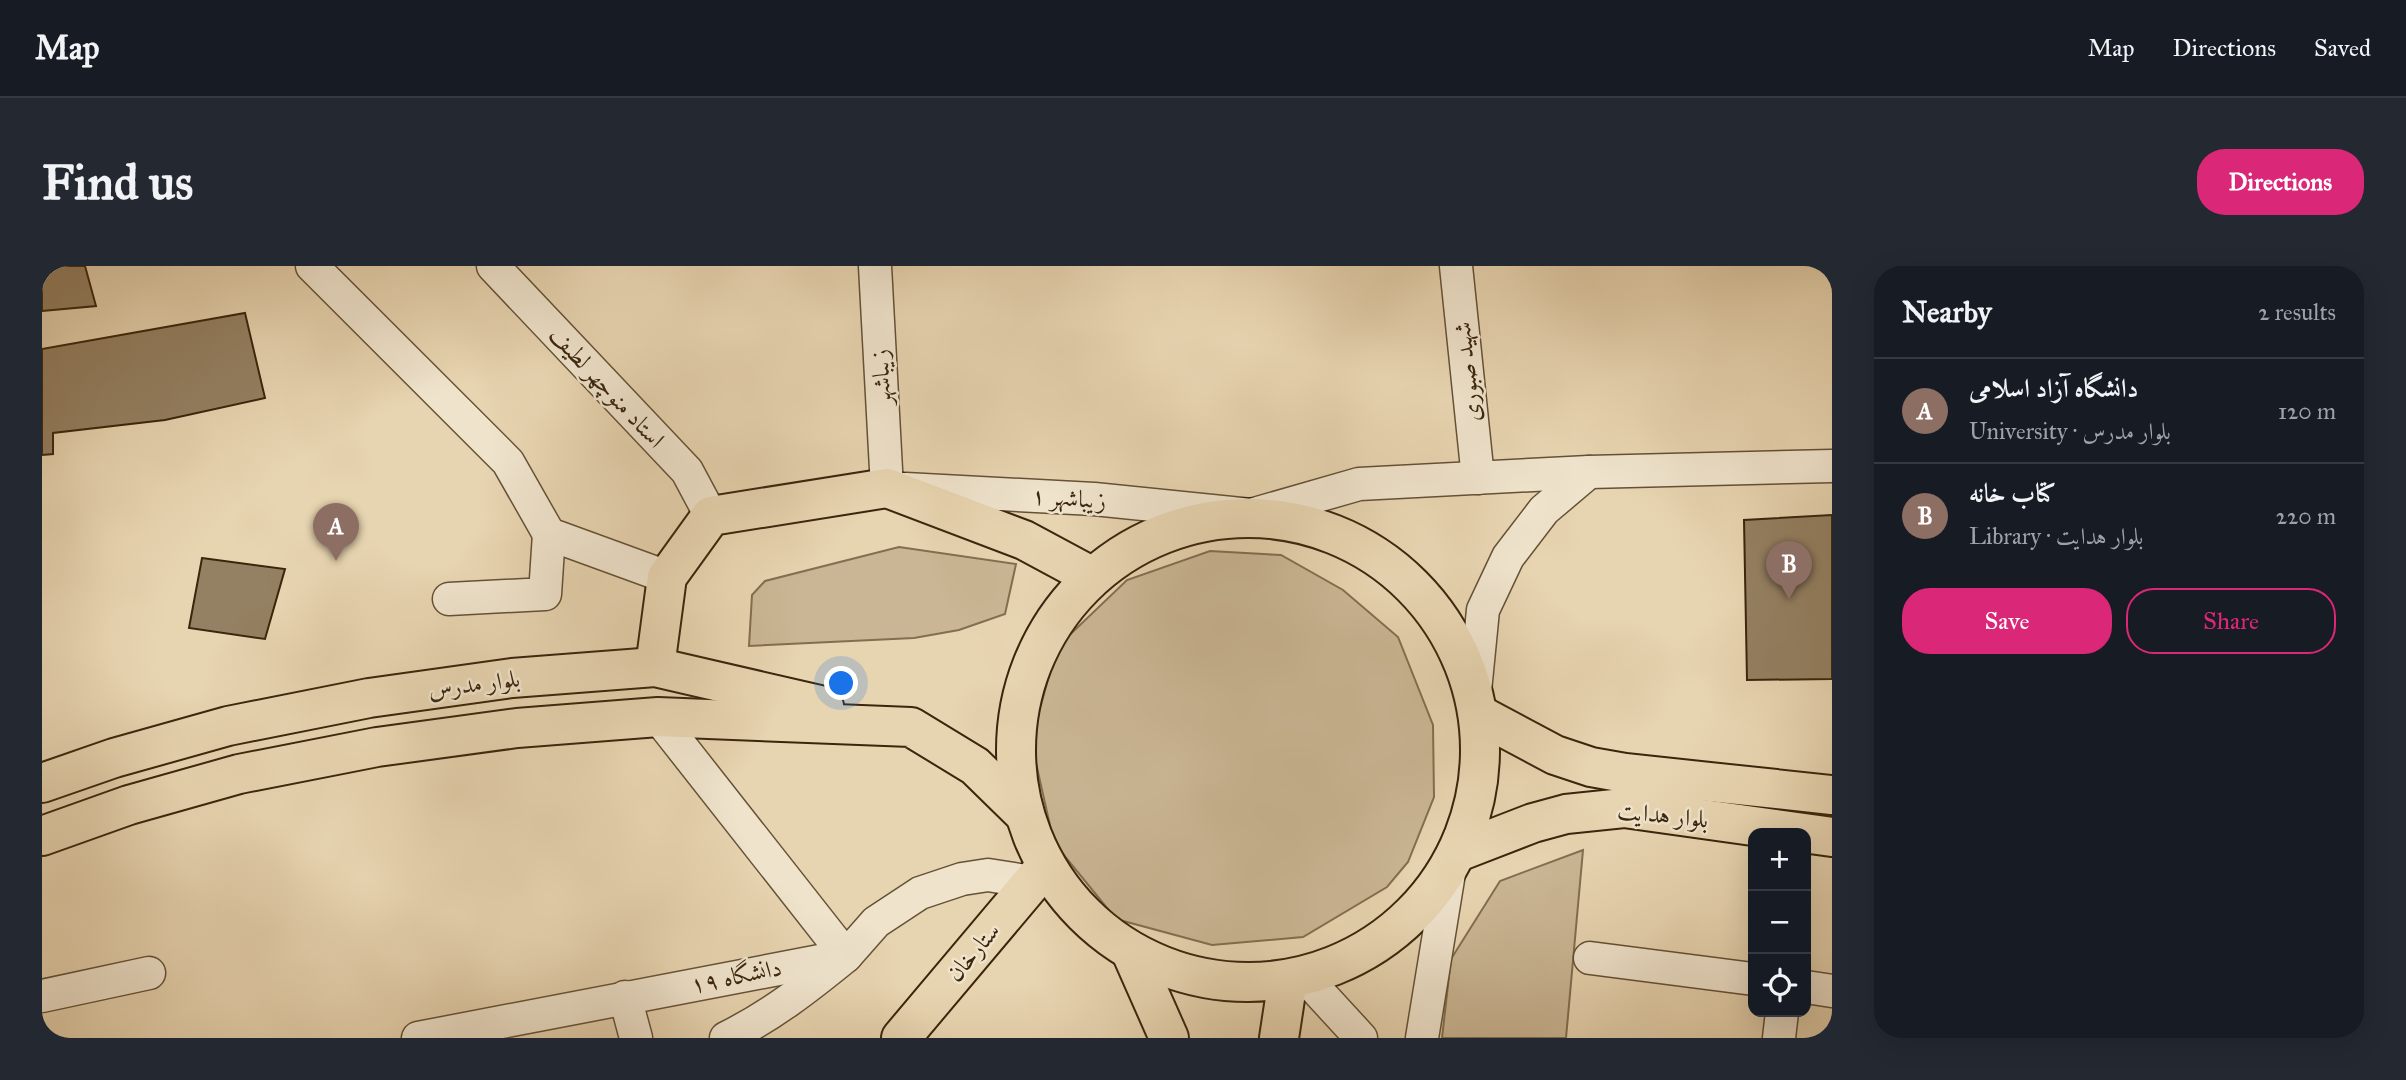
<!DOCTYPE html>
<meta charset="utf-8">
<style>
body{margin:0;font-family:"IM FELL Great Primer",Amiri,serif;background:#242831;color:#f1f3f6}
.controls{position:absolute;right:21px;bottom:21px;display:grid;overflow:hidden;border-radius:14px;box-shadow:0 7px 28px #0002}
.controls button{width:63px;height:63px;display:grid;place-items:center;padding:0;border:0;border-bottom:2px solid #363941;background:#171b24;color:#f1f3f6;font:35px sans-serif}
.you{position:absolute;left:800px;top:418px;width:24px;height:24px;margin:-18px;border:5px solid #fff;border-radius:50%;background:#1a73e8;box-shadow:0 0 0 10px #1a73e833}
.badge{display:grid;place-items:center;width:46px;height:46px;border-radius:50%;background:#db2777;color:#fff;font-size:23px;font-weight:700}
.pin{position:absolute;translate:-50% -58px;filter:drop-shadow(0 2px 4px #0008)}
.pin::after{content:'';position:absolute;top:37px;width:24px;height:21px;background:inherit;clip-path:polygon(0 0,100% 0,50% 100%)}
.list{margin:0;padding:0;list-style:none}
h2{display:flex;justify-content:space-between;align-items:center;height:91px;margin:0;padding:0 28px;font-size:30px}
h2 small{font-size:23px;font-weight:400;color:#9ea1a6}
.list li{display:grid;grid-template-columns:46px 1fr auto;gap:21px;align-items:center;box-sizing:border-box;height:105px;padding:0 28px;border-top:2px solid #363941}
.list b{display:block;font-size:26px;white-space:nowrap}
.list p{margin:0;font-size:23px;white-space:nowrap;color:#9ea1a6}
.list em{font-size:23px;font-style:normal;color:#9ea1a6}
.actions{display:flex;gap:14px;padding:21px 28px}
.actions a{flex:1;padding:16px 0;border:2px solid #db2777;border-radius:28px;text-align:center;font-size:24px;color:#db2777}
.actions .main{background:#db2777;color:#fff}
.icon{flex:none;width:38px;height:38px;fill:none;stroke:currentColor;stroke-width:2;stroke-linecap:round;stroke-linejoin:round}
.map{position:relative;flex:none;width:1790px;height:772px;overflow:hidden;border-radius:28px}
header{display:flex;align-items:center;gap:42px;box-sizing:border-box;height:98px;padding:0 35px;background:#171b24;border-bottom:2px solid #363941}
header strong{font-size:33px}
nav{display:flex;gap:38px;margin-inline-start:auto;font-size:24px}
.intro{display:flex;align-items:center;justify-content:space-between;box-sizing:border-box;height:168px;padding:0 42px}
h1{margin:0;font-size:49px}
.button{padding:18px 32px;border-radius:28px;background:#db2777;color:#fff;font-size:24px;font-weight:700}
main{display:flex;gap:42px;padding:0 42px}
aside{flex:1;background:#171b24;border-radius:28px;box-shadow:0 7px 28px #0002}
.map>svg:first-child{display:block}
</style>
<header>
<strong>Map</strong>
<nav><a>Map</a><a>Directions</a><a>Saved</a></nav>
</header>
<div class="intro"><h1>Find us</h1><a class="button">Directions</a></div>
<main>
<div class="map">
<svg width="1790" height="772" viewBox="0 0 1790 772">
<rect width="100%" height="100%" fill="#e7d4b0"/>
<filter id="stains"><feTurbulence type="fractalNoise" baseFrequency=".00286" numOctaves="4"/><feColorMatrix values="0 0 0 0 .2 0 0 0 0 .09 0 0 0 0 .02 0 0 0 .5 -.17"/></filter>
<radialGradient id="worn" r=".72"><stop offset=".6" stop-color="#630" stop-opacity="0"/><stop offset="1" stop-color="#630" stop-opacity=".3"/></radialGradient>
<g fill="#cab694" stroke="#826e50" stroke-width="2">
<polygon points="857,281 974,298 963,348 917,364 872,372 707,380 710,329 723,315"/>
<polygon points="1168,285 1239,289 1301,324 1356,371 1391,459 1392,531 1366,596 1345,621 1261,671 1170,679 1074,653 1012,577 989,475 1015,381 1085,314"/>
<polygon points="1541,584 1524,772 1400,772 1409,693 1458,615"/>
</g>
<g fill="#948062" stroke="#3a250d" stroke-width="2">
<polygon points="16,0 43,0 54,40 0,45 0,3"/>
<polygon points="203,47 223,132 123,154 11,167 11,188 0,189 0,83"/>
<polygon points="1790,249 1790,413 1705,414 1702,254"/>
<polygon points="160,292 243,303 223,373 147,362"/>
</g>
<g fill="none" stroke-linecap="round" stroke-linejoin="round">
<defs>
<g id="minor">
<polyline points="270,0 466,196 507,268 625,311"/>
<polyline points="451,0 645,205 669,250"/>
<polyline points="833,0 845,222 1052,233 1209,249 1317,218 1547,206 1790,200"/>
<polyline points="1414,0 1436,212"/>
<polyline points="407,333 503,328 507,268"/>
<polyline points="1433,425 1441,344 1466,291 1502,244 1547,206"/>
<path d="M616,451L804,690C766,721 729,750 684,772"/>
<polyline points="1548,692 1711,713"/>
<polyline points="1262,710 1319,772"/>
<polyline points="1764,721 1790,725"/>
<polyline points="0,730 107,707"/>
<polyline points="583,731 594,772"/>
<polyline points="376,772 804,690 834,656 878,627 920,613 946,609 990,616"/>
<polyline points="1380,772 1408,601"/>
<polyline points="1737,772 1740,746"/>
</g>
<g id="major">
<circle cx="1206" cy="484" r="232"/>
<polyline points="613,401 625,311 669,250 845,222 982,274 1049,310"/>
<polyline points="1438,449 1513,489 1549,501 1583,507 1790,529"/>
<polyline points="0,517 72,492 186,460 327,432 470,412 613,401 782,440"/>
<polyline points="0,570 87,539 197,508 335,481 475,462 616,451 869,461 933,500 979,545"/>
<polyline points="1416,586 1491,557 1524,548 1582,542 1790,571"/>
<polyline points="1089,686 1127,772"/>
<polyline points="859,772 1003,601"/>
<polyline points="1237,772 1246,713"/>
</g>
</defs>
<use href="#minor" stroke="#655136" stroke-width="35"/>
<use href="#major" stroke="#3a250d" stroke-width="42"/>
<use href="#minor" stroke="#efe3cc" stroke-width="32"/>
<use href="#major" stroke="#e7d4b0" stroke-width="38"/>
</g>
<g text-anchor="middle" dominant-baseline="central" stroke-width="5" stroke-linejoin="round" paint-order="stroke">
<g font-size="24" fill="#3a250d" stroke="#efe3cc">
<text transform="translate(1425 106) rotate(-96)">شهید صبوری</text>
<text transform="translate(839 111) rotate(-93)">زیباشهر</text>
<text transform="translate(565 121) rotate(47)">استاد منوچهر لطیف</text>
<text transform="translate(1027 232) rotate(4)">زیباشهر ۱</text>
<text transform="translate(432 418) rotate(-7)">بلوار مدرس</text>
<text transform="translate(1621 549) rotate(6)">بلوار هدایت</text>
<text transform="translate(931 686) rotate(-50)">ستارخان</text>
<text transform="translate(694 710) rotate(-11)">دانشگاه ۱۹</text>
</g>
</g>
<rect width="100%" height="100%" filter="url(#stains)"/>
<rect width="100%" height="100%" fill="url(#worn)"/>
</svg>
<div class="controls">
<button>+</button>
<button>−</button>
<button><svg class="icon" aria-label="locate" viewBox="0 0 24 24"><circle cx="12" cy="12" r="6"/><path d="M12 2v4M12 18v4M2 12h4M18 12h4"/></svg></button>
</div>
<div class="you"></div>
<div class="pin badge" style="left:294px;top:295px;background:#8d6e63">A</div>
<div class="pin badge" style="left:1747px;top:333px;background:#8d6e63">B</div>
</div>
<aside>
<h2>Nearby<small>2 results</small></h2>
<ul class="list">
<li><span class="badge" style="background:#8d6e63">A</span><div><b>دانشگاه آزاد اسلامی</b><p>University · بلوار مدرس</p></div><em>120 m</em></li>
<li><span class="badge" style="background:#8d6e63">B</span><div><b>کتاب خانه</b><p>Library · بلوار هدایت</p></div><em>220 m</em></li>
</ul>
<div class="actions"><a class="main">Save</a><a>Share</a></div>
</aside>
</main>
